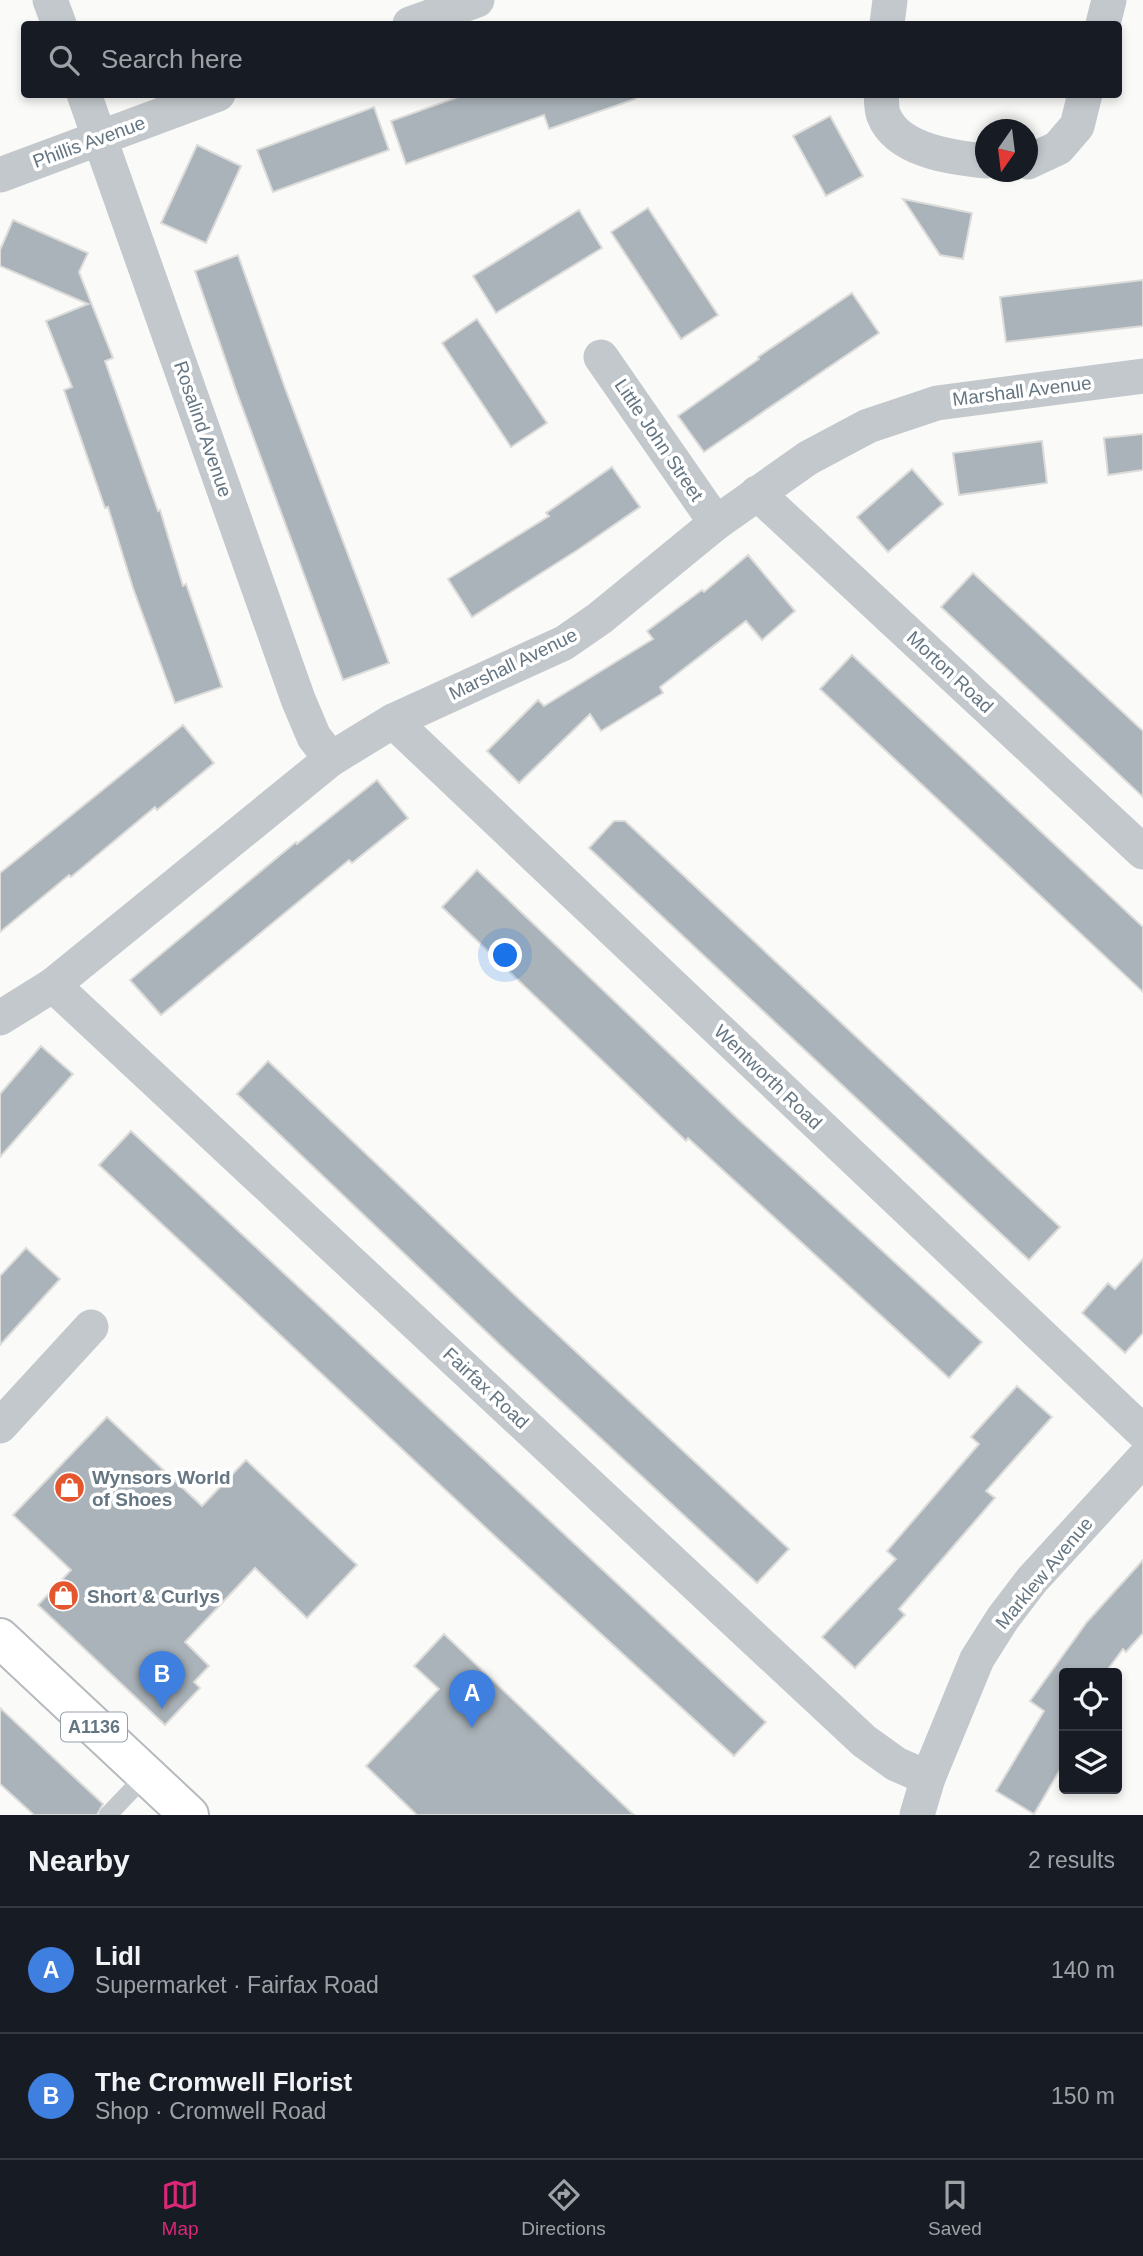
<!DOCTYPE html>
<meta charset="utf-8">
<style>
body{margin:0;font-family:Helvetica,sans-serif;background:#242831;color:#f1f3f6}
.controls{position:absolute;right:21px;bottom:21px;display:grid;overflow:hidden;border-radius:7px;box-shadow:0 4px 10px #0003}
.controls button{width:63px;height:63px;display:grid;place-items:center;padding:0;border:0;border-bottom:2px solid #363941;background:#171b24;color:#f1f3f6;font:35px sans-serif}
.compass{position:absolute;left:975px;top:119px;width:63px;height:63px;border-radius:50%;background:#171b24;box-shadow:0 4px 10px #0003;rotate:194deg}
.you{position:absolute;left:506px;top:956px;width:24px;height:24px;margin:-18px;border:5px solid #fff;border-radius:50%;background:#1a73e8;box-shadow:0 0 0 10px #1a73e833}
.badge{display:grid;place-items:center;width:46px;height:46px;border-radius:50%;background:#db2777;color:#fff;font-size:23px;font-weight:700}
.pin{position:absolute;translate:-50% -58px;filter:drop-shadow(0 2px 4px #0008)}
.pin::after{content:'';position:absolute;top:37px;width:24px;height:21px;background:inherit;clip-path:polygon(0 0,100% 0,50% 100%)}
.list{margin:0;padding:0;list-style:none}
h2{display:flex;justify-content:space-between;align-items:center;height:91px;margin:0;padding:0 28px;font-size:30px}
h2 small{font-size:23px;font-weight:400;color:#9ea1a6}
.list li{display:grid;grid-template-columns:46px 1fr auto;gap:21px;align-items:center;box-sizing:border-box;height:126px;padding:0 28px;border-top:2px solid #363941}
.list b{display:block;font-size:26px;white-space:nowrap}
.list p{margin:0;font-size:23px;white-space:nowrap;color:#9ea1a6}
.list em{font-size:23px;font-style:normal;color:#9ea1a6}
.icon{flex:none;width:38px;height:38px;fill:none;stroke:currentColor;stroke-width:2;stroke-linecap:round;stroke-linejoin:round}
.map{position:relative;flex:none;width:1143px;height:1815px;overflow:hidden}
.search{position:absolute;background:#171b24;box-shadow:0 4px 10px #0003;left:21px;right:21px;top:21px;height:77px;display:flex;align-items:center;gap:18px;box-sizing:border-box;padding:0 24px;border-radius:7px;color:#9ea1a6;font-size:26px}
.sheet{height:343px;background:#171b24}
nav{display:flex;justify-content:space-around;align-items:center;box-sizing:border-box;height:98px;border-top:2px solid #363941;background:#171b24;font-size:19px;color:#9ea1a6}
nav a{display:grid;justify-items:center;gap:4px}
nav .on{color:#db2777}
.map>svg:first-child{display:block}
</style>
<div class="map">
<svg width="1143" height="1815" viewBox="0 0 1143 1815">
<rect width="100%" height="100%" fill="#fafaf8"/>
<g fill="#aab3b9" stroke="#dcdcda" stroke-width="2">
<polygon points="466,94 635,94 635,99 549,129 544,115 406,164 391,121"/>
<polygon points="374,107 389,150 273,192 257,150"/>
<polygon points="830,116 863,176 826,196 793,136"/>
<polygon points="197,145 241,166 206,243 161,223"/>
<polygon points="903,199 972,213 963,259 940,255"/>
<polygon points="648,208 718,315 681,339 611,232"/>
<polygon points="579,210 602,248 496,313 473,276"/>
<polygon points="13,220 88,253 79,272 113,358 105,361 158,511 160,510 183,586 186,584 222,687 175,703 133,588 108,507 105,508 64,390 72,387 46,321 88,304 0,266 0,250"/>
<polygon points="238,255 285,388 389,663 343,680 237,393 195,271"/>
<polygon points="1143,280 1143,326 1006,342 1000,297"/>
<polygon points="852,293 879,333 704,452 678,416 759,359 758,357"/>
<polygon points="477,319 547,423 511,447 442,343"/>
<polygon points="1143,434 1143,470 1108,475 1104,438"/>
<polygon points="1042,441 1047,483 959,495 953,453"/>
<polygon points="612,467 640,507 579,549 472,617 448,579 549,516 546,513"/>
<polygon points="912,469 943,504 888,552 857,517"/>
<polygon points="748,555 795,611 762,640 746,621 660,687 663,693 601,731 590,714 519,783 487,751 538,700 544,706 653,639 647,631 702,590 704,592"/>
<polygon points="973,573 1143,731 1143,797 941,607"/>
<polygon points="852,655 1143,927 1143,992 820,689"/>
<polygon points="183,725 214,763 157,810 155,807 71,877 69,875 0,932 0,873"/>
<polygon points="377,780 408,818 352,863 349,860 161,1015 130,980 296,842 297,844"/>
<polygon points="614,821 625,821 1060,1227 1029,1260 589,848"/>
<polygon points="477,870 738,1119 982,1342 949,1378 688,1138 686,1141 442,907"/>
<polygon points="41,1046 73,1074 0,1157 0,1094"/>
<polygon points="268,1061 519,1299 789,1549 757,1583 498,1343 237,1094"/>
<polygon points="131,1131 766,1722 734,1756 499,1540 99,1165"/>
<polygon points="26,1248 60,1279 0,1345 0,1276"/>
<polygon points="1143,1259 1143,1333 1125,1353 1082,1313 1108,1283 1115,1289"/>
<polygon points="1017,1386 1052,1417 986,1491 995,1498 899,1609 905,1615 855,1668 822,1637 896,1559 887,1551 979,1444 971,1437"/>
<polygon points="107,1417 202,1506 246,1460 357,1565 307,1618 255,1568 185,1642 209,1666 194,1682 200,1688 165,1725 38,1605 71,1570 13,1515"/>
<polygon points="1143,1560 1143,1633 1126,1652 1123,1649 1105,1673 1064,1673 1064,1763 1034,1814 996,1791 1044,1711 1030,1701 1087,1622"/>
<polygon points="444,1634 634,1815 417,1815 366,1766 439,1689 414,1666"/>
<polygon points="0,1708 103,1804 97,1815 34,1815 0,1784"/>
</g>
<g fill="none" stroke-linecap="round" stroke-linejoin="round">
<defs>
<polyline id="primary" points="0,1638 189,1815"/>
</defs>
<use href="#primary" stroke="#b5babe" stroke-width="42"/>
<polyline stroke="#c3c8cc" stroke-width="18" points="108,1815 146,1775"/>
<g stroke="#c3c8cc" stroke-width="35">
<polyline points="50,0 59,24"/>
<polyline points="410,24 477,0"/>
<polyline points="887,24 890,0"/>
<polyline points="1103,24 1109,0"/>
<polyline points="84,94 298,699 314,737 331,759"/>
<path d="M881,94C882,101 881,110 884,116C898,151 953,158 986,161"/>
<polyline points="1028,162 1058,148 1077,126 1085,94"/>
<polyline points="0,175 218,94"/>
<polyline points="601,357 716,523"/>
<polyline points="757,493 1143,852"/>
<polyline points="393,721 1143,1432"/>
<polyline points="53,985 864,1741 896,1764 928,1778"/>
<polyline points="0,1018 53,985 331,759 393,721 564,643 600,618 716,523 808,458 868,426 937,403 1143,376"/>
<polyline points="0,1426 91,1327"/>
<polyline points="917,1815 928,1778 977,1659 1003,1618 1032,1580 1143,1459"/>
</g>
<use href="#primary" stroke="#fff" stroke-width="38"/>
</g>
<defs>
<symbol id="shop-disc" viewBox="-11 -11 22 22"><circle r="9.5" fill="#e4572e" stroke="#fff"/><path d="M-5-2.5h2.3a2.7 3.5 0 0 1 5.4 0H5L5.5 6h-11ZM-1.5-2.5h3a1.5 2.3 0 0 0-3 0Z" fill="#fff"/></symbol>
</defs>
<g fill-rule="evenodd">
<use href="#shop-disc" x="52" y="1470" width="35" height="35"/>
<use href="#shop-disc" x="46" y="1578" width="35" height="35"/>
</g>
<g text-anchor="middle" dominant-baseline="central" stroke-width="7" stroke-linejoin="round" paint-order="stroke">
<rect fill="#fff" stroke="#939fa8" stroke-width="2" x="61" y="1712.5" width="66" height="29" rx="5"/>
<g font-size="18" font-weight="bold" fill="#657683">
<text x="94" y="1727">A1136</text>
</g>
<g font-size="19" fill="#657683" stroke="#fff">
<text transform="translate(89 142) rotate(-20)">Phillis Avenue</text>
<text transform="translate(1022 391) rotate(-7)">Marshall Avenue</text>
<text transform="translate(203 429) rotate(71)">Rosalind Avenue</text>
<text transform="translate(659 440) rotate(56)">Little John Street</text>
<text transform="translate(513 664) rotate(-26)">Marshall Avenue</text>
<text transform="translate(950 672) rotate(43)">Morton Road</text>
<text transform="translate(768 1077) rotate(44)">Wentworth Road</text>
<text transform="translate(486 1388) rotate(43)">Fairfax Road</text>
<text transform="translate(1044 1573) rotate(-50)">Marklew Avenue</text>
</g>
<g font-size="19" font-weight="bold" fill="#657683" stroke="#fff" text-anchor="start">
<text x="92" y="1477">Wynsors World<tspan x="92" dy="22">of Shoes</tspan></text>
<text x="87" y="1596">Short &amp; Curlys</text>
</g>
</g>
</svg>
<div class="controls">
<button><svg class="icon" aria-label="locate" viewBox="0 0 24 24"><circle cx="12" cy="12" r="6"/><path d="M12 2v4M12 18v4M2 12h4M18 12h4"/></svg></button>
<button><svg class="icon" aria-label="layers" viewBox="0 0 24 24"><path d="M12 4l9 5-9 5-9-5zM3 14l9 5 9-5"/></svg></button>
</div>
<svg class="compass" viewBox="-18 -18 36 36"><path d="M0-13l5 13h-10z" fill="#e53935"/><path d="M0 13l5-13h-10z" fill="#9ea1a6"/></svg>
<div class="you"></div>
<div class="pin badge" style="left:472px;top:1728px;background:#3f7fe0">A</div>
<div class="pin badge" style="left:162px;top:1709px;background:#3f7fe0">B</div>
<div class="search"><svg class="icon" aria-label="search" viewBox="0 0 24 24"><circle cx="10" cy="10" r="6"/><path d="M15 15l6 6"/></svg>Search here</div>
</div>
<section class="sheet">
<h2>Nearby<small>2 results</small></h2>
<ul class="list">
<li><span class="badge" style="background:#3f7fe0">A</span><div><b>Lidl</b><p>Supermarket · Fairfax Road</p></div><em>140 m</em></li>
<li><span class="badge" style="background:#3f7fe0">B</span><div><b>The Cromwell Florist</b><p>Shop · Cromwell Road</p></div><em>150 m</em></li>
</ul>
</section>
<nav>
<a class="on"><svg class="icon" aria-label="map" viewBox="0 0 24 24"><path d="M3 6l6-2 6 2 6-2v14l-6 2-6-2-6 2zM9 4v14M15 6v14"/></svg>Map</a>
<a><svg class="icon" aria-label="directions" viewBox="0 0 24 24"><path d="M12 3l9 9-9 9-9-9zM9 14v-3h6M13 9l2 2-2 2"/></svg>Directions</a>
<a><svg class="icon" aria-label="saved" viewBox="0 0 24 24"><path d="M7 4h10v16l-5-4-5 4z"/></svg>Saved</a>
</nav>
